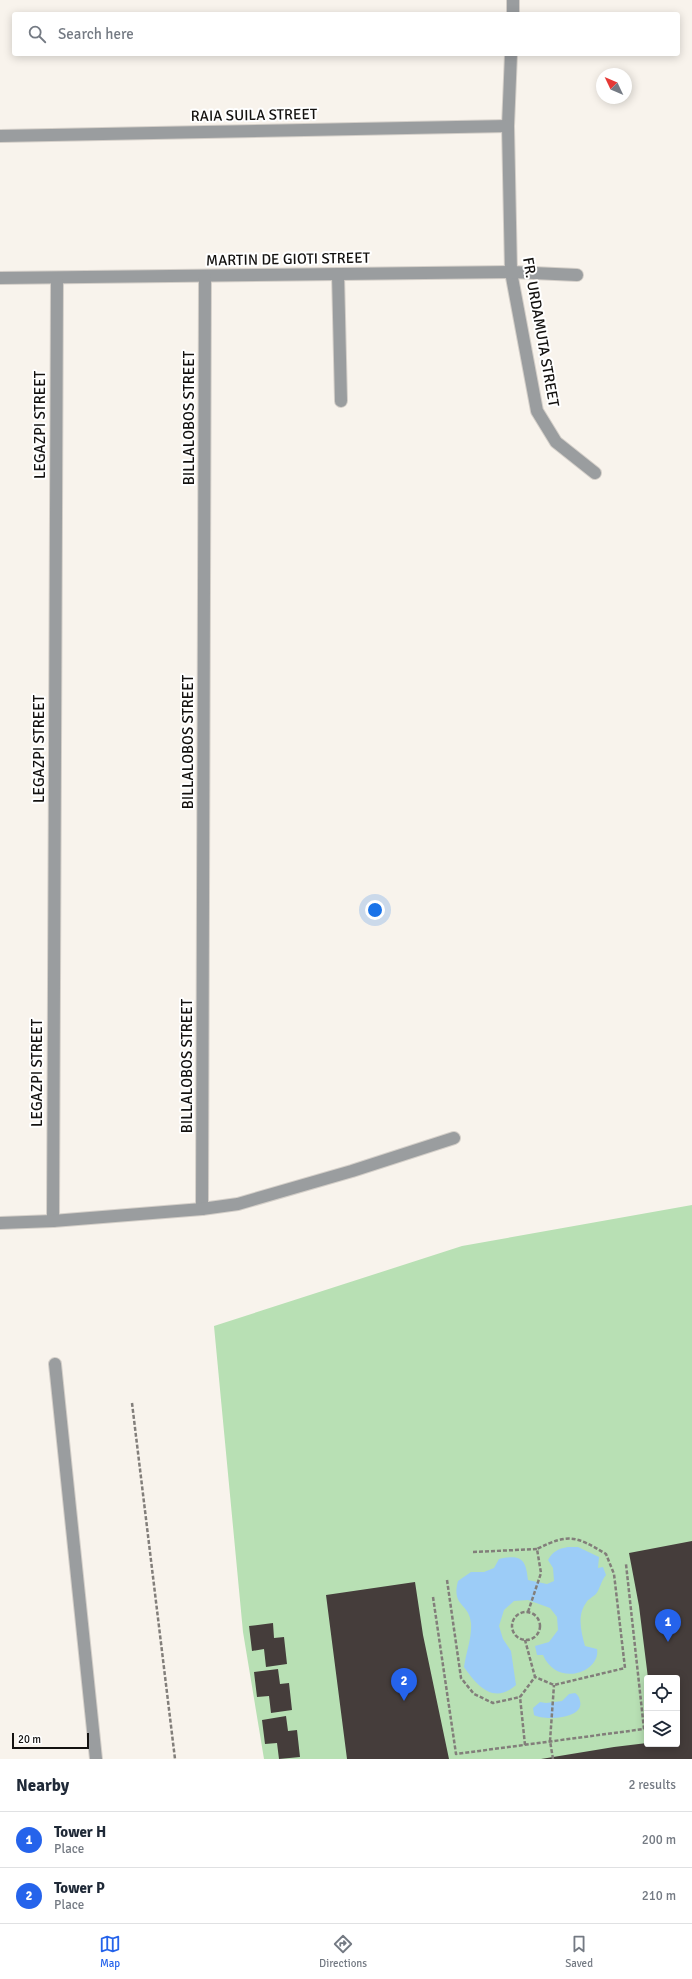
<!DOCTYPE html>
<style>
body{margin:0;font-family:Signika,sans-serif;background:#f2f2f3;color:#1f2937}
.controls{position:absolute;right:12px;bottom:12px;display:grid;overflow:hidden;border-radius:4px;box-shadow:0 2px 10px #0003}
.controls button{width:36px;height:36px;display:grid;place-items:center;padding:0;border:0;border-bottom:1px solid #e0e1e3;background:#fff;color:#1f2937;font:20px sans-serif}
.compass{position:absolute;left:596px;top:68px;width:36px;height:36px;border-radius:50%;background:#fff;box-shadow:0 2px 10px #0003;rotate:314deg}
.scale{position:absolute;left:12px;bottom:10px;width:77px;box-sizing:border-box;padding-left:4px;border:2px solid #141210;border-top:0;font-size:11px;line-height:14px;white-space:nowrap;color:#141210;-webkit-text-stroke:3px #fff;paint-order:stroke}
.you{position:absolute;left:375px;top:910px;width:14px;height:14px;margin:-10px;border:3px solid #fff;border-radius:50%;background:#1a73e8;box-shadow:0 0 0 6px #1a73e833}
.badge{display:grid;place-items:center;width:26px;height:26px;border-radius:50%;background:#2563eb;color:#fff;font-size:13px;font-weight:700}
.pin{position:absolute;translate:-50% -33px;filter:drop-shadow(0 1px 2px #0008)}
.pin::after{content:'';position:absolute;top:21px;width:14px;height:12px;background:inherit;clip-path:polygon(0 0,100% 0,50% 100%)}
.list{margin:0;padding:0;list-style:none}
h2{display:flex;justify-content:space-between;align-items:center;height:52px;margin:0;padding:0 16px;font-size:17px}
h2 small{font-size:13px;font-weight:400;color:#747a83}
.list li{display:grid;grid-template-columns:26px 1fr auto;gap:12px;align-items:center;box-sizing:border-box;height:56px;padding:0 16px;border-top:1px solid #e0e1e3}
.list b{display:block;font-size:15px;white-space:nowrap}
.list p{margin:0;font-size:13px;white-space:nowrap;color:#747a83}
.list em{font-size:13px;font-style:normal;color:#747a83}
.icon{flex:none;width:22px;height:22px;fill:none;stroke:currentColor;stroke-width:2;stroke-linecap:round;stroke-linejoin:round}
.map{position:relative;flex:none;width:692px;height:1759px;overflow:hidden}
.search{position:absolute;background:#fff;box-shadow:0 2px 10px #0003;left:12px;right:12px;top:12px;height:44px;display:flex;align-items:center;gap:10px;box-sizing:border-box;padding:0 14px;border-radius:4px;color:#747a83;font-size:15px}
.sheet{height:164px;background:#fff}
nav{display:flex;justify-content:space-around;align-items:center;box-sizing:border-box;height:56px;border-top:1px solid #e0e1e3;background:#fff;font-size:11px;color:#747a83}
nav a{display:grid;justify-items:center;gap:2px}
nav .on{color:#2563eb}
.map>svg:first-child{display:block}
</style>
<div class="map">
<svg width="692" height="1759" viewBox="0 0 692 1759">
<rect width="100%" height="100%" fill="#f8f3ec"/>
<path fill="#b8e0b4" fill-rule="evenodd" d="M692,1205V1759H264L243,1632L214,1326L462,1246ZM647,1678H677V1744H647Z"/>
<g fill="#9cccf7">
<path d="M568,1547H578L599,1557L598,1568L603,1567L606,1575C601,1581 600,1589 596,1594C593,1597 588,1599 586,1603C577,1615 581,1632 585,1646L597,1649C601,1672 557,1688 543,1655H537L535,1646L549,1642L558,1630L557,1617L550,1608L528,1600L514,1601L504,1610L499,1626L503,1639L511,1651L516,1685C494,1705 477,1686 464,1667C466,1652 472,1638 471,1623C469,1602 451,1607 458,1581L471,1572H484L494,1568L499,1559C521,1554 526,1559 528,1580L547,1584L554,1581L553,1568L548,1560C553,1551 558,1549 568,1547Z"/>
<path d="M575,1693C578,1695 579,1697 580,1701C585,1719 544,1721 534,1715L533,1708L540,1702L546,1703L562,1701L569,1694Z"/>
</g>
<g fill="#453d3b">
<polygon points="692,1541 692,1759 541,1759 614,1747 647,1743 677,1744 677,1678 648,1678 639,1606 629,1553"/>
<polygon points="415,1582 423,1635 449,1759 347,1759 326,1595"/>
<polygon points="273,1623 274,1638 284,1637 287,1664 266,1667 264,1649 252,1651 249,1626"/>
<polygon points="278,1669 280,1684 289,1683 292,1710 271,1713 269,1696 257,1697 254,1672"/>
<polygon points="286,1716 288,1731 297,1730 300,1757 279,1759 277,1743 265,1744 262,1720"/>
</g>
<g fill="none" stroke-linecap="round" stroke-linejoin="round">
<defs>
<g id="street">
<polyline points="513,14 513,0"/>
<polyline points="511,54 508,126 511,272 537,411 556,442 595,473"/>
<polyline points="0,136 508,126"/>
<polyline points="338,274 341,401"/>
<polyline points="0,278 511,272 577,275"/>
<polyline points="202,1209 205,276"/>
<polyline points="53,1221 57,278"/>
<polyline points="0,1223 53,1221 202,1209 238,1204 352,1171 454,1138"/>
<polyline points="55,1364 96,1759"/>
</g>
</defs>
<use href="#street" stroke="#d4cfc9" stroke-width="14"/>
<g stroke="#827e7a" stroke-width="2.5" stroke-dasharray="4 2" stroke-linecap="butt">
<polyline points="132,1403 175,1759"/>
<polyline points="473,1552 537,1549"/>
<polyline points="447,1580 461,1678 474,1694 493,1703 520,1697"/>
<polyline points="433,1597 456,1754 644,1729 626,1564"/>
<path d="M528,1612L541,1573L537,1549C569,1533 576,1536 606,1554L614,1574L625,1668L554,1685L535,1677"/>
<circle cx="526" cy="1626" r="14"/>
<polyline points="525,1745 520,1697 535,1677 525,1640"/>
<polyline points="553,1759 550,1741 554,1685"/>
</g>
<use href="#street" stroke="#9a9d9f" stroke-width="12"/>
</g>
<g text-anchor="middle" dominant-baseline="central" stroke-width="4" stroke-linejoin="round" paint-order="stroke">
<g font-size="15" fill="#141210" stroke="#fff">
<text transform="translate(254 115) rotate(-1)">RAIA SUILA STREET</text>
<text transform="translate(288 259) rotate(-1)">MARTIN DE GIOTI STREET</text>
<text transform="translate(541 332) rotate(80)">FR. URDAMUTA STREET</text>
<text transform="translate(189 418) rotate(-90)">BILLALOBOS STREET</text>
<text transform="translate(40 425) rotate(-90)">LEGAZPI STREET</text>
<text transform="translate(188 742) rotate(-90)">BILLALOBOS STREET</text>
<text transform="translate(39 749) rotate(-90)">LEGAZPI STREET</text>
<text transform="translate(187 1066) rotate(-90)">BILLALOBOS STREET</text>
<text transform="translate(37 1073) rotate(-90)">LEGAZPI STREET</text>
</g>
</g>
</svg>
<div class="controls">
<button><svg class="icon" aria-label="locate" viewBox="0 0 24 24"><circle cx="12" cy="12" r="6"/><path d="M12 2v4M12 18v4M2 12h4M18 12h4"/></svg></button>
<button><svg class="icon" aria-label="layers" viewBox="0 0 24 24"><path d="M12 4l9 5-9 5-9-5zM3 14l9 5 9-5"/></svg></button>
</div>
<svg class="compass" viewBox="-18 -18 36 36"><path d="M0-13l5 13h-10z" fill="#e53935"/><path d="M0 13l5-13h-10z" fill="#747a83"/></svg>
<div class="scale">20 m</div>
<div class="you"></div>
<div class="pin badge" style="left:668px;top:1642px">1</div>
<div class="pin badge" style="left:404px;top:1701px">2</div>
<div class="search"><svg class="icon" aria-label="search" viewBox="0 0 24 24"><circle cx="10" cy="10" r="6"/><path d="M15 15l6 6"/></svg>Search here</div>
</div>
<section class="sheet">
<h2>Nearby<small>2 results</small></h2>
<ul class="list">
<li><span class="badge">1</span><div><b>Tower H</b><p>Place</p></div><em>200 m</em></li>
<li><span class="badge">2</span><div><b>Tower P</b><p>Place</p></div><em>210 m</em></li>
</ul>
</section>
<nav>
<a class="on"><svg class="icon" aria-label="map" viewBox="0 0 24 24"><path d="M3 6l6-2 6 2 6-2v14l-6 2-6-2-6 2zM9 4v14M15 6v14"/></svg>Map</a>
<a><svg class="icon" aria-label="directions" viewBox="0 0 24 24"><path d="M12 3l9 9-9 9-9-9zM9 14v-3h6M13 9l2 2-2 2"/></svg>Directions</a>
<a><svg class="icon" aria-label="saved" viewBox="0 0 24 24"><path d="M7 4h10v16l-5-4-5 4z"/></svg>Saved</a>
</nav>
